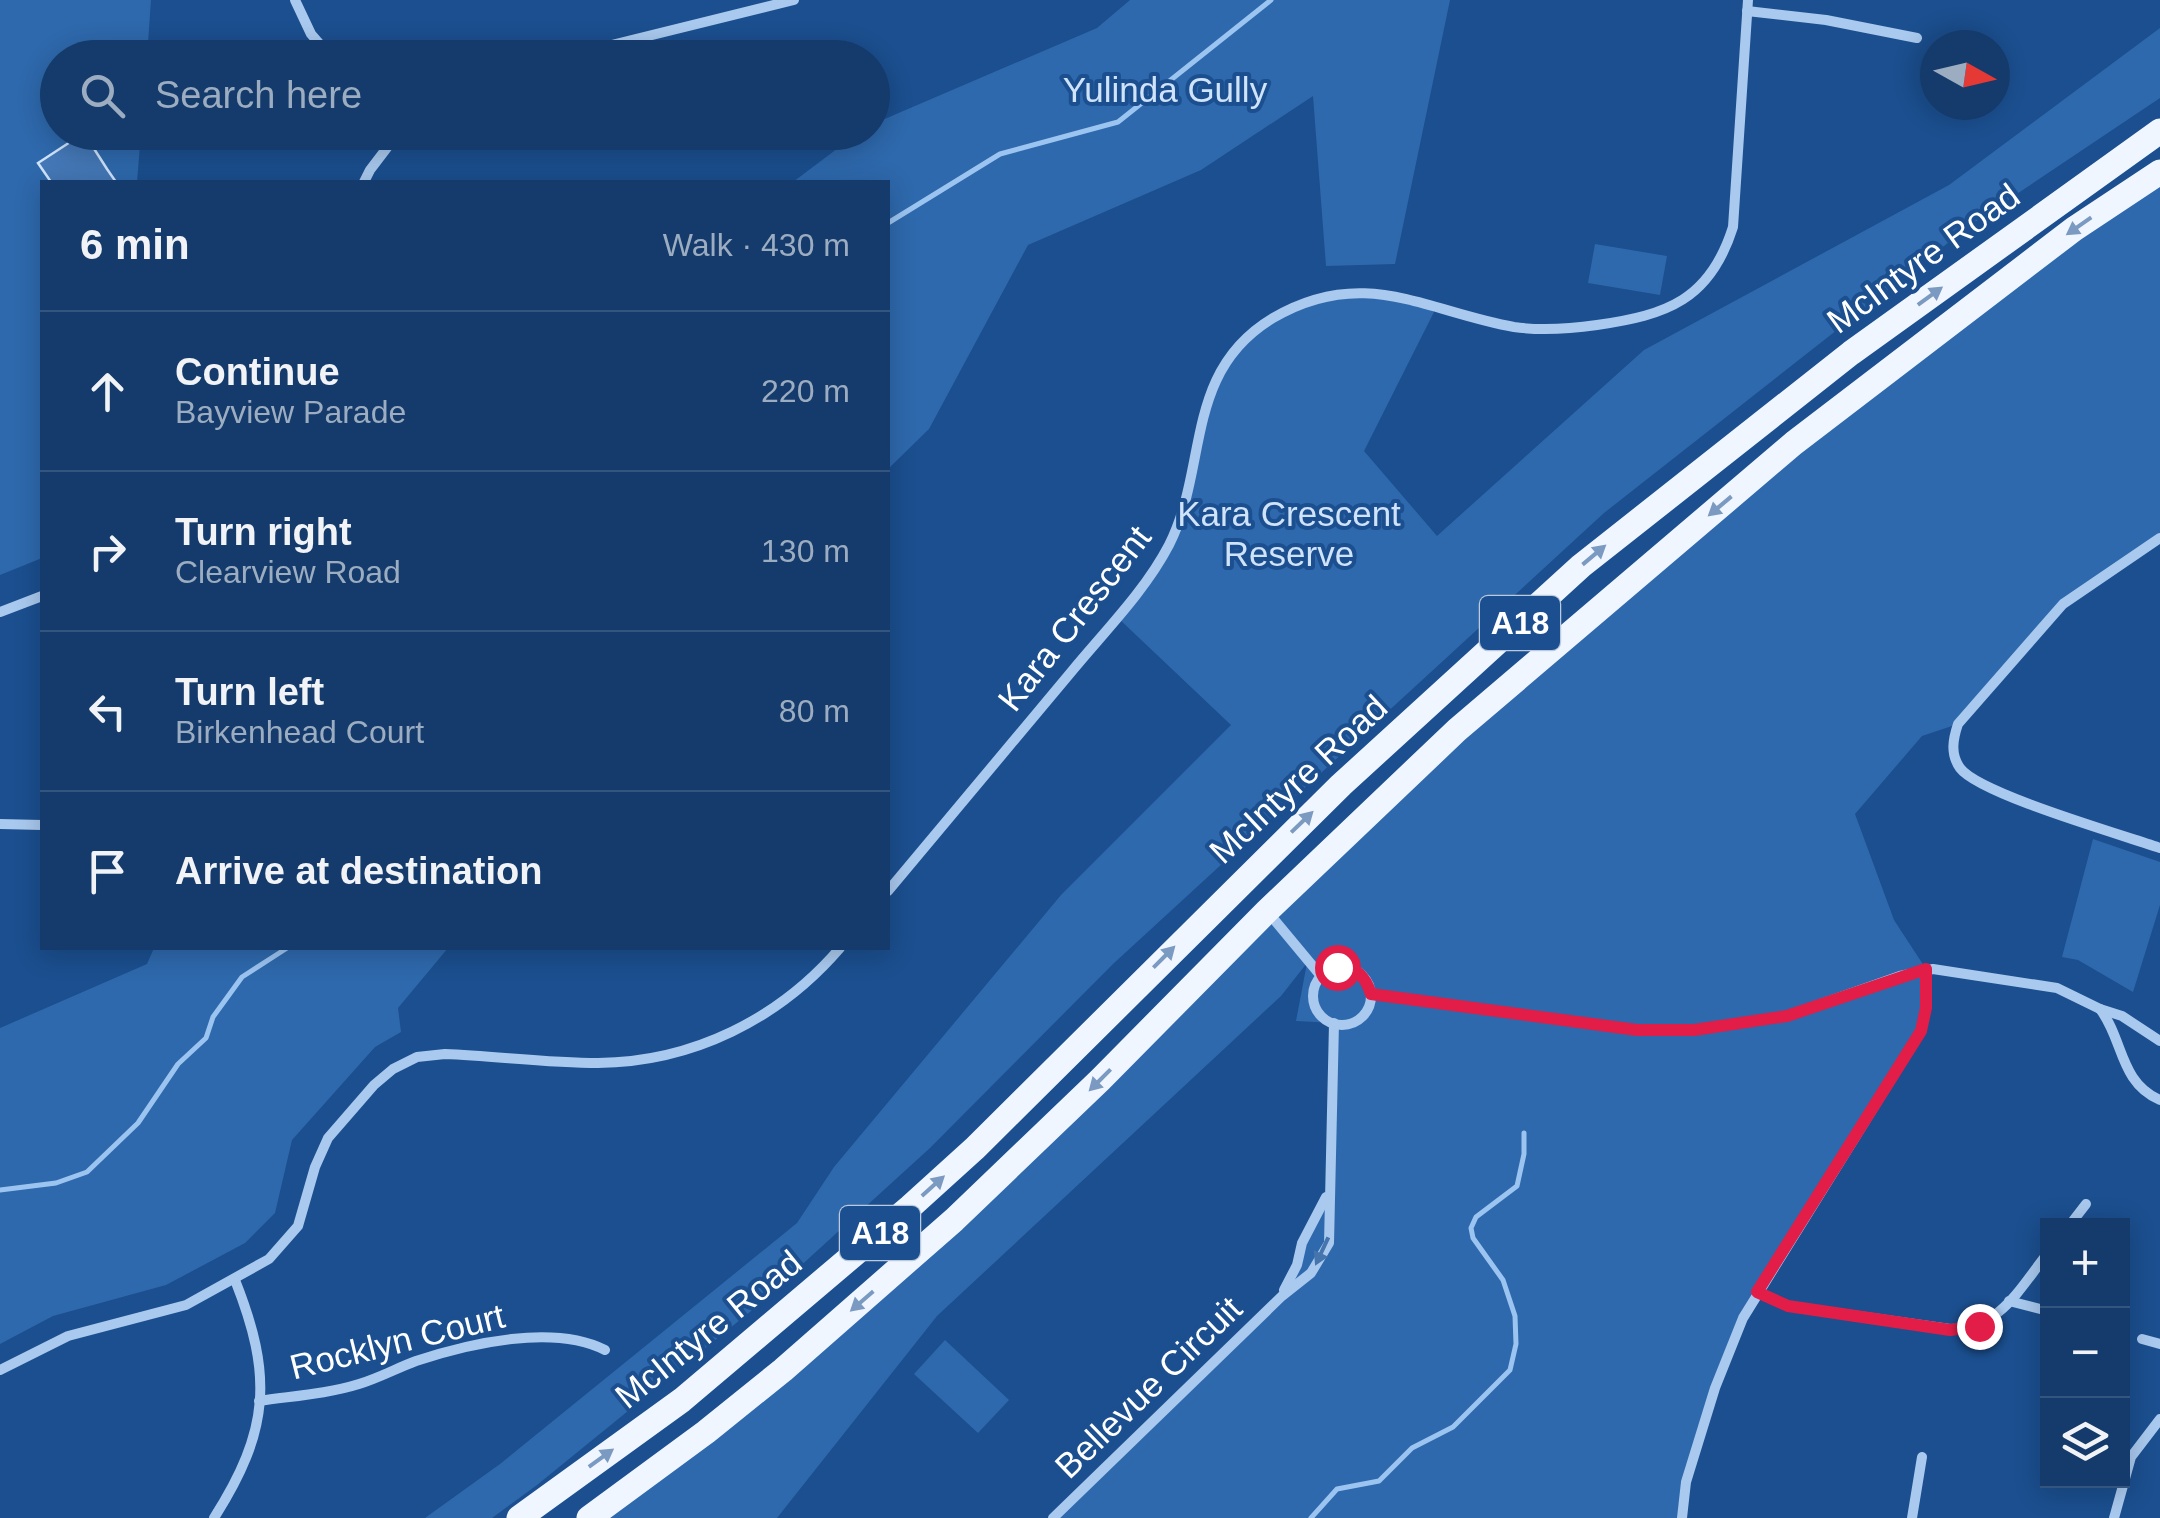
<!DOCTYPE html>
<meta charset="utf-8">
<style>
body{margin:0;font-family:Helvetica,sans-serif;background:#1d4271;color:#f1f3f6}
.controls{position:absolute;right:30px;bottom:30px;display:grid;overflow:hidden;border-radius:0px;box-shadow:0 5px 25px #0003}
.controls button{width:90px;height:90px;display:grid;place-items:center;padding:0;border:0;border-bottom:2px solid #33557e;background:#143b6b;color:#f1f3f6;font:50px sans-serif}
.compass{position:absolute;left:1920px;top:30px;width:90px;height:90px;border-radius:50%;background:#143b6b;box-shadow:0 5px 25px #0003;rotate:98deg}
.stop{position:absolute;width:30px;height:30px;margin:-22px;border:8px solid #e11d48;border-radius:50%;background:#fff}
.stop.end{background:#e11d48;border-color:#fff;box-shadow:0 2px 10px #0008}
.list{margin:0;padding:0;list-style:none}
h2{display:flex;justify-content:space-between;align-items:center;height:130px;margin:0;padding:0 40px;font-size:42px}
h2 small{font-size:32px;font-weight:400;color:#9dadc1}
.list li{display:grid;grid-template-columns:65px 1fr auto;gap:30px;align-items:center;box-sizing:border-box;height:160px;padding:0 40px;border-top:2px solid #33557e}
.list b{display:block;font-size:38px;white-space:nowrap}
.list p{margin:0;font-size:32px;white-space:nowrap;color:#9dadc1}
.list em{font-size:32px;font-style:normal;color:#9dadc1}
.icon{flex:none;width:55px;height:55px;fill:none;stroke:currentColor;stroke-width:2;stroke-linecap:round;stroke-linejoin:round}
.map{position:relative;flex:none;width:2160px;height:1518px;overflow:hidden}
.search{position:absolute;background:#143b6b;box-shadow:0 5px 25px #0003;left:40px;top:40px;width:850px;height:110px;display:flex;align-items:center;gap:25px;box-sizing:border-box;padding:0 35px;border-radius:55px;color:#9dadc1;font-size:38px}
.panel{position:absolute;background:#143b6b;box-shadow:0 5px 25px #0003;left:40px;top:180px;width:850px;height:770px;border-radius:0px}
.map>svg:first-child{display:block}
</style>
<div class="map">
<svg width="2160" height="1518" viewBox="0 0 2160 1518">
<rect width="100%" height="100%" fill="#1b4f8f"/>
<g fill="#2e69ad">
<polygon points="0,0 151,0 147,57 58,58 58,132 141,133 137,182 42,182 42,558 0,575"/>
<polygon points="1130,0 1450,0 1395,264 1326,266 1313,96 1201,170 1028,245 929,429 888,469 888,182 793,182 858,133 872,132 873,124 1097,28"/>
<polygon points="2160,28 2160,98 1972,224 1604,513 1113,964 930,1148 751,1311 537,1485 492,1518 425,1518 500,1464 797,1223 834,1167 1061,895 1231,725 1117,617 1175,532 1201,416 1240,346 1291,310 1350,293 1434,304 1434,312 1364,451 1437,536 1644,350 1949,185"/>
<polygon points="2160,172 2160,538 2063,605 1958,724 1922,736 1855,814 1894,920 1926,969 1924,1021 1769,1272 1715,1388 1682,1518 1053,1518 1281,1296 1329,1191 1334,1023 1296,1021 1307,963 1281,996 937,1316 777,1518 589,1518 706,1432 1187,990 1794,443"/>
<polygon points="1595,244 1667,256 1660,295 1588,283"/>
<polygon points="2093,839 2160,862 2160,905 2133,992 2078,960 2062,957"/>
<polygon points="154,948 448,948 398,1008 401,1032 375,1047 292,1140 275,1213 245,1243 166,1285 53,1316 0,1344 0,1028 147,964"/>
<polygon points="945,1340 1009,1400 978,1433 914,1374"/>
</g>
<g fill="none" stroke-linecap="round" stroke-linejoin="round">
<g stroke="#9cc4f0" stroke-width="5">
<polyline points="888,223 1000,154 1118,122 1271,0"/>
<polyline points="0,1190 56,1183 87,1172 138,1123 178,1064 206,1038 213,1017 242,977 287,948"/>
<polyline points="1311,1518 1337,1489 1379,1481 1412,1448 1453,1427 1510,1370 1516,1344 1515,1316 1503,1280 1473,1238 1471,1228 1476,1217 1517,1186 1524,1154 1524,1133"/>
</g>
</g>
<polygon fill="#4478b7" stroke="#cfe3fa" stroke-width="2.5" points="84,133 107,169 116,182 51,182 38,163"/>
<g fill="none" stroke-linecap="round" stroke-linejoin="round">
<g stroke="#a9c9ee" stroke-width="10">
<polyline points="295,0 311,34 332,58"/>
<polyline points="1747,11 1826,20 1917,38"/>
<polyline points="559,58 794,0"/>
<polyline points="364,182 370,170 399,132"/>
<path d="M2160,538L2063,604L1958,724C1953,739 1950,754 1960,768C1979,794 2123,835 2160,848"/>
<polyline points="0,612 42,596"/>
<polyline points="0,824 42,825"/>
<path d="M888,891C949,818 1011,745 1072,671C1105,631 1145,591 1169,545C1209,466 1183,372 1273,318C1364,265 1425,311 1514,327C1542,331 1569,329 1597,325C1667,315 1710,300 1733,227L1748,0"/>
<polyline points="1267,911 1321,976"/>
<circle cx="1342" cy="996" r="29"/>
<polyline points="1371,994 1637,1030 1693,1030 1787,1016 1900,976 1933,969 2057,988 2100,1009 2122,1016 2160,1041"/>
<path d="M2100,1009C2124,1040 2119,1082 2160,1100"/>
<polyline points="2069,1226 2086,1204"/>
<polyline points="1284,1290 1297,1265 1302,1243 1326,1197"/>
<path d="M1757,1292L1788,1306L1950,1329C2001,1328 2018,1290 2048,1253"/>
<polyline points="2009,1301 2048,1311"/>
<polyline points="2142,1339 2160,1344"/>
<path d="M0,1370L68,1336L186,1305L269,1259L298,1226L315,1167L328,1138L374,1085L393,1069L417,1057L445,1054C496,1056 547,1063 598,1063C693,1062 779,1019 840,948"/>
<path d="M259,1401C292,1396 327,1394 359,1384C379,1378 397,1368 416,1361C470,1343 554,1324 605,1350"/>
<path d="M214,1518C270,1430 273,1376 235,1280"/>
<polyline points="1053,1518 1282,1296 1311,1273 1329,1243 1334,1023"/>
<polyline points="1682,1518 1686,1482 1715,1388 1743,1318 1921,1031 1926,1008 1926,969"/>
<polyline points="1912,1518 1922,1457"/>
<polyline points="2114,1518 2131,1457 2160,1419"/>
</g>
<g stroke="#f0f6ff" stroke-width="25">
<polyline points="519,1518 682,1400 910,1207 974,1149 1341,785 1581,566 1851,353 2160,131"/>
<polyline points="589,1518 706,1432 783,1370 954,1220 1100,1080 1267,911 1457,730 1794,443 2074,229 2160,172"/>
</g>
</g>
<defs><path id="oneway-solid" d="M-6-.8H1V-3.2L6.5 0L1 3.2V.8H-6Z" transform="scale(2.5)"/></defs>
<g fill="#7b9ac1">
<use href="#oneway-solid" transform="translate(2079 226) rotate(145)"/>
<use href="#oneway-solid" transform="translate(1930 296) rotate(-36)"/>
<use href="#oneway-solid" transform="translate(1720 506) rotate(140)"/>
<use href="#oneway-solid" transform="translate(1594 555) rotate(-40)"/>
<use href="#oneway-solid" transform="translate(1302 822) rotate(-44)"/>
<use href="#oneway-solid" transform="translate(1164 957) rotate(-45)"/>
<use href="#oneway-solid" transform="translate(1100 1080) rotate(135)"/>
<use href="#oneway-solid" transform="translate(933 1186) rotate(-42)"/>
<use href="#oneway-solid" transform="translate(862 1301) rotate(139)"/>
<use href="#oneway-solid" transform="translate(601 1458) rotate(-36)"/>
</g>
<use fill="#4674ac" href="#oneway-solid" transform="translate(1322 1251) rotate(115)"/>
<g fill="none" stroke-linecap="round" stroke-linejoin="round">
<path stroke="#e11d48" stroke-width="12" d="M1337,967C1357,967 1365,976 1371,994L1637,1030H1694L1787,1016L1926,969V1008L1921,1031L1757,1292L1788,1306L1950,1330L1979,1326"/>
</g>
<g text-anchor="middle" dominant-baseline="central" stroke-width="8" stroke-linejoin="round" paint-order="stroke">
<g fill="#1b4f8f" stroke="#bbcadd" stroke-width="2.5">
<rect x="1480" y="596" width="80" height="54" rx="8"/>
<rect x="840" y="1206" width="80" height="54" rx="8"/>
</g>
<g font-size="32" font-weight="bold" fill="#fff">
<text x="1520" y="623">A18</text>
<text x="880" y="1233">A18</text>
</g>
<g font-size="35" fill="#cfe3fa" stroke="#1b4f8f">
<text x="1165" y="89">Yulinda Gully</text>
<text x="1289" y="513">Kara Crescent<tspan x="1289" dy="40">Reserve</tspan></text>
</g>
<g font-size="35" fill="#fff" stroke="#1b4f8f">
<text transform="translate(1923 258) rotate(-36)">McIntyre Road</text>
<text transform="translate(1074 618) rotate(-52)">Kara Crescent</text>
<text transform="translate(1298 779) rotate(-43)">McIntyre Road</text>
<text transform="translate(708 1329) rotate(-39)">McIntyre Road</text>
<text transform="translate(397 1341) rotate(-14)">Rocklyn Court</text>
<text transform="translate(1148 1387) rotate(-44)">Bellevue Circuit</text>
</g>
</g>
</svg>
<div class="controls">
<button>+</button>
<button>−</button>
<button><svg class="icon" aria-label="layers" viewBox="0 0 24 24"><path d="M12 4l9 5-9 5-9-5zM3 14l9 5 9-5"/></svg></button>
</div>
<svg class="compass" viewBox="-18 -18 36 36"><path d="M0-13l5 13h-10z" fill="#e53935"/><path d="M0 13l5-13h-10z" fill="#9dadc1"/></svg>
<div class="stop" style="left:1337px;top:967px"></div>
<div class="stop end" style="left:1979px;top:1326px"></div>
<div class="search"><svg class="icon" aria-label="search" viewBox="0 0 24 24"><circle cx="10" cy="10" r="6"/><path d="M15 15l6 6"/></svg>Search here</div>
<section class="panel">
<h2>6 min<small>Walk · 430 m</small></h2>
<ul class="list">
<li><svg class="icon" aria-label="ahead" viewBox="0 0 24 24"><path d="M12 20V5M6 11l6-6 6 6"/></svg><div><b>Continue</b><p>Bayview Parade</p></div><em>220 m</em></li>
<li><svg class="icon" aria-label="right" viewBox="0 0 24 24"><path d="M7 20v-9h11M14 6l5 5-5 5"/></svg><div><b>Turn right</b><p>Clearview Road</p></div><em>130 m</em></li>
<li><svg class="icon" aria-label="left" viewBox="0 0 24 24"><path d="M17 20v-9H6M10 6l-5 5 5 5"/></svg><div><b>Turn left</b><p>Birkenhead Court</p></div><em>80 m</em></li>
<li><svg class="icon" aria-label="arrive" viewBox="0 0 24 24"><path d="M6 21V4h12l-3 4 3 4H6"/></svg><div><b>Arrive at destination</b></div></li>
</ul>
</section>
</div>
